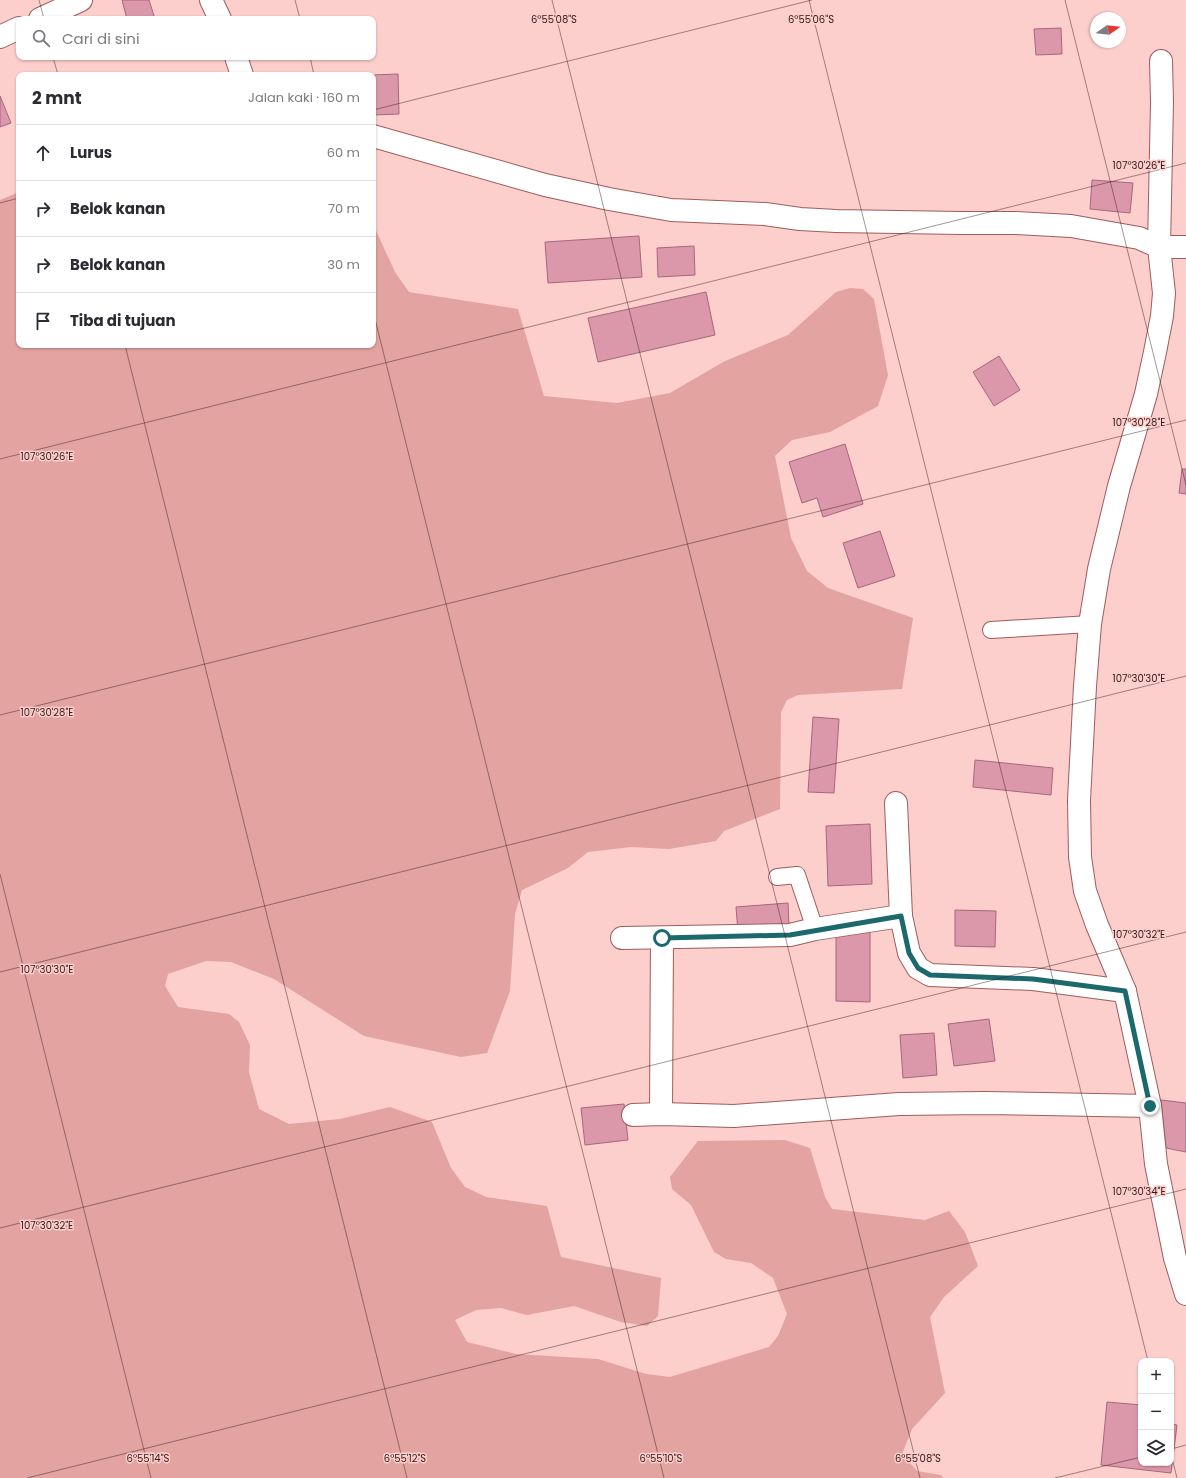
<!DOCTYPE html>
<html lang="id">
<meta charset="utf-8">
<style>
body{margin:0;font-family:Poppins,sans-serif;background:#f2f2f3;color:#2b2b33}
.controls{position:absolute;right:12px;bottom:12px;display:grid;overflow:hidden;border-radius:8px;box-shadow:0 1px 3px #0004}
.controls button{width:36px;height:36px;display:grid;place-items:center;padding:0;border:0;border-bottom:1px solid #e1e1e2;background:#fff;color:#2b2b33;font:20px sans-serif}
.compass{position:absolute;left:1090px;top:12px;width:36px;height:36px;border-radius:50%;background:#fff;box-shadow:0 1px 3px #0004;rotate:76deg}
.stop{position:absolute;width:12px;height:12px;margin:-9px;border:3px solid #1c696d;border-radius:50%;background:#fff}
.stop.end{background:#1c696d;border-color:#fff;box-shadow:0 1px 4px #0008}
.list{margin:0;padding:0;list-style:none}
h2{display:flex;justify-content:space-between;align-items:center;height:52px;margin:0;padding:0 16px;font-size:17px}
h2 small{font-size:13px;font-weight:400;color:#7c7c81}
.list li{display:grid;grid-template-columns:26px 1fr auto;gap:12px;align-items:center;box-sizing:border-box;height:56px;padding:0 16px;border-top:1px solid #e1e1e2}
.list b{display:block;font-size:15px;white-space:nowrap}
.list em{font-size:13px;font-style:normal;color:#7c7c81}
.icon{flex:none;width:22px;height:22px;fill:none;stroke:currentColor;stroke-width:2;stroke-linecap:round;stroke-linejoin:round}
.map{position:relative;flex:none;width:1186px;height:1478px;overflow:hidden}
.search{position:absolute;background:#fff;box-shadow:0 1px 3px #0004;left:16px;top:16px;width:360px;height:44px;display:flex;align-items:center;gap:10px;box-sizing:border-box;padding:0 14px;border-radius:8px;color:#7c7c81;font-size:15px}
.panel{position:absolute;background:#fff;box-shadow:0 1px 3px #0004;left:16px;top:72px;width:360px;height:276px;border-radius:8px}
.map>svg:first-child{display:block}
</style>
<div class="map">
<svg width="1186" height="1478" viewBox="0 0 1186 1478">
<rect width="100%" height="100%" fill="#fccecc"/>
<polygon fill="#e2a3a1" points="19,192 19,345 373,345 373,224 395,272 409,292 518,309 544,396 617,403 670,393 725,361 788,335 836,292 850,288 863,289 874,299 888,375 878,406 830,432 792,440 775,456 791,538 807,571 828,588 913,618 902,689 798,695 787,700 781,712 780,809 724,831 716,841 669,849 631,847 588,852 568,868 522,890 515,914 510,991 487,1053 461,1057 364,1036 274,979 231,962 206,961 168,974 165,986 178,1007 229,1014 239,1022 250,1045 249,1072 259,1109 289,1124 340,1119 390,1107 432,1122 451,1168 465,1187 486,1197 547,1206 561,1257 661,1278 658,1316 647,1326 621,1322 574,1306 527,1315 501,1308 476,1310 455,1320 467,1342 516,1354 598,1359 646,1374 670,1377 769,1347 778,1336 787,1314 773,1278 751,1263 726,1259 714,1252 691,1205 672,1189 670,1177 698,1141 785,1140 810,1148 825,1197 832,1209 925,1220 949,1211 965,1232 978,1266 944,1297 930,1317 945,1393 912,1429 902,1454 917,1471 941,1475 943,1478 0,1478 0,200"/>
<g fill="#dc98ab" stroke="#a8677a">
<polygon points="122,0 149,0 155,19 127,19"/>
<polygon points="1061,28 1062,54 1036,55 1034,29"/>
<polygon points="398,74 399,114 373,115 373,75"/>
<polygon points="0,96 11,123 0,127"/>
<polygon points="1092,180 1133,183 1130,213 1090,209"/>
<polygon points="639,236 642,277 548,283 545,242"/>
<polygon points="694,246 695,275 658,277 657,248"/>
<polygon points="706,292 715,335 598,362 588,318"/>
<polygon points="999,356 1020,390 994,406 973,372"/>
<polygon points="845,444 863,504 823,517 817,498 802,503 789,462"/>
<polygon points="1182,469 1186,469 1186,494 1179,493"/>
<polygon points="880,531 895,576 858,588 843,543"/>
<polygon points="813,717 839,719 834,793 808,792"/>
<polygon points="975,760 1053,768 1051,795 973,787"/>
<polygon points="870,824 872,884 828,886 826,826"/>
<polygon points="788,903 789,928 738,933 736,907"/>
<polygon points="955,910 996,911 995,947 955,946"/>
<polygon points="836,928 870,928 870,1002 836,1001"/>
<polygon points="989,1019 995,1061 954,1066 948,1024"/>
<polygon points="934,1033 937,1075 903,1078 900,1035"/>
<polygon points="1161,1100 1186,1103 1186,1152 1166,1148"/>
<polygon points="624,1104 628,1140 585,1145 581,1108"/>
<polygon points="1107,1402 1141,1405 1141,1463 1171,1463 1171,1424 1177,1425 1171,1473 1101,1465"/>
</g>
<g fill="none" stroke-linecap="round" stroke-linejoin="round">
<defs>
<g id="service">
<polyline points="991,630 1090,624"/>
<polyline points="777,877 797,875 815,929"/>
</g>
<g id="minor">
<polyline points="211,0 220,19"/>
<polyline points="40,19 81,0"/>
<polyline points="0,37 19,28"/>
<polyline points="236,57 242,75"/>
<polyline points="1161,61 1162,102 1159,247 1186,247"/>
<polyline points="373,136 545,185 609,199 671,210 765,214 800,219 836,221 961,223 1016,223 1071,226 1139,238 1159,247 1164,293 1162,316 1155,352 1146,394 1119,486 1099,569 1090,624 1085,686 1079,800 1080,857 1085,891 1097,925 1125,991 1150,1106 1156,1164 1175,1258 1186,1294"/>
<polyline points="896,803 901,916 909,953 918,968 930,975 1033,979 1125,991"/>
<polyline points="622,938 790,935 815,929 901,916"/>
<polyline points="661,1114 662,938"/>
<polyline points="633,1115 661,1114 734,1116 899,1104 985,1103 1150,1106"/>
</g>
</defs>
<use href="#service" stroke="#9e5d5c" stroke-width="18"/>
<use href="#minor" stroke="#9e5d5c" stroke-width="24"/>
<use href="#service" stroke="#fff" stroke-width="16"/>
<use href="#minor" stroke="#fff" stroke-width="22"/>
</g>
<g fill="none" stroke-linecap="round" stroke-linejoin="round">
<polyline stroke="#1c696d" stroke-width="5" points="662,938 790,935 901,916 909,953 918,968 930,975 1033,979 1125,991 1150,1106"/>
</g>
<path fill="none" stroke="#341919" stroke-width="1" stroke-opacity="0.45" d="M39,0L44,19M295,0L300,19M552,0L920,1478M809,0L1148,1361M1065,0L1186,485M53,57L58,75M310,57L314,75M373,110L812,0M0,203L19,198M373,311L664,1478M125,345L407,1478M0,459L1186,163M0,715L1186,420M0,874L151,1478M0,972L1186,676M0,1228L1186,932M1171,1449L1186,1445M1171,1454L1177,1478M27,1478L1186,1189M1055,1478L1141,1457"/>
<g font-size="10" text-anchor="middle" fill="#341919" stroke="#fccecc" stroke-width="3" stroke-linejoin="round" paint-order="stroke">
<text x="554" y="23">6°55'08"S</text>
<text x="811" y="23">6°55'06"S</text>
<text x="1139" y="169">107°30'26"E</text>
<text x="1139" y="426">107°30'28"E</text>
<text x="47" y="460">107°30'26"E</text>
<text x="1139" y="682">107°30'30"E</text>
<text x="47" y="716">107°30'28"E</text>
<text x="1139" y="938">107°30'32"E</text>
<text x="47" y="973">107°30'30"E</text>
<text x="1139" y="1195">107°30'34"E</text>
<text x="47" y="1229">107°30'32"E</text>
<text x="148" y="1462">6°55'14"S</text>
<text x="405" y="1462">6°55'12"S</text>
<text x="661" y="1462">6°55'10"S</text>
<text x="918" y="1462">6°55'08"S</text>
</g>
</svg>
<div class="controls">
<button>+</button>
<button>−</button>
<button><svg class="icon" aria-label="layers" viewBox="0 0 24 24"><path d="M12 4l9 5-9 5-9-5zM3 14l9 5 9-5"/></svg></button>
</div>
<svg class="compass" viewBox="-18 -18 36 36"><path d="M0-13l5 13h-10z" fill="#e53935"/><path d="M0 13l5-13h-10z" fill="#7c7c81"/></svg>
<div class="stop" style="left:662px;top:938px"></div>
<div class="stop end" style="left:1150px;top:1106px"></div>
<div class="search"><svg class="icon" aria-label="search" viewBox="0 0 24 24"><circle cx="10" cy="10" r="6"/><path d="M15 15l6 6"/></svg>Cari di sini</div>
<section class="panel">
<h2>2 mnt<small>Jalan kaki · 160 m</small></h2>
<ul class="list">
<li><svg class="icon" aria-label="ahead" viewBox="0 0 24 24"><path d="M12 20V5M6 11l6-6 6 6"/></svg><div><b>Lurus</b></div><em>60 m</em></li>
<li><svg class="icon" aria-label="right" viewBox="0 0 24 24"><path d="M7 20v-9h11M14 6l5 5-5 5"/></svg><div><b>Belok kanan</b></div><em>70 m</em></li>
<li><svg class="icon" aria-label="right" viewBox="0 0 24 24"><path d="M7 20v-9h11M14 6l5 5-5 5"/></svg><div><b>Belok kanan</b></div><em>30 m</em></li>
<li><svg class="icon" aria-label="arrive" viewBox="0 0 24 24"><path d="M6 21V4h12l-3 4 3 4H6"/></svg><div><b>Tiba di tujuan</b></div></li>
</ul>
</section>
</div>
